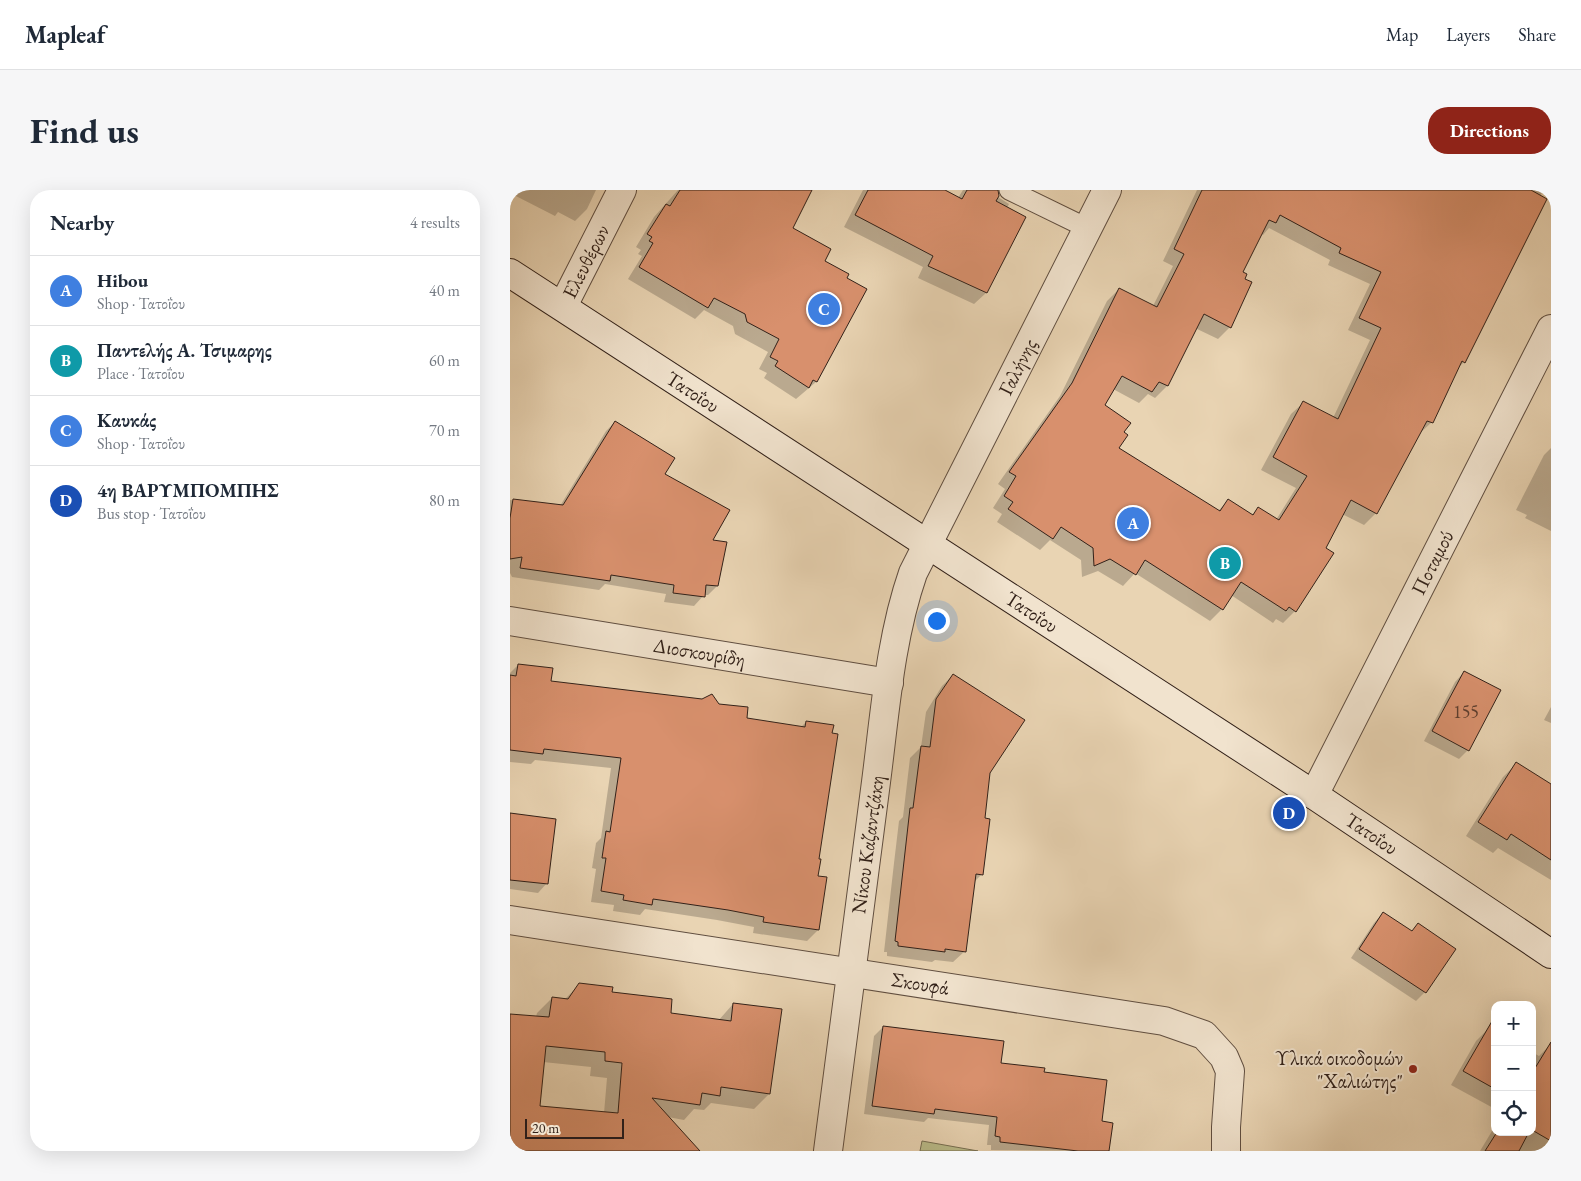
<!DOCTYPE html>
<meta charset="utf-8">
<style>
body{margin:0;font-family:"EB Garamond",serif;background:#f6f6f7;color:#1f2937}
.controls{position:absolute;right:15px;bottom:15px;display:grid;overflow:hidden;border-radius:10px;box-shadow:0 5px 20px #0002}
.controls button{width:45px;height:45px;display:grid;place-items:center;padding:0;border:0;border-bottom:1px solid #e0e1e3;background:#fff;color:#1f2937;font:25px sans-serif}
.scale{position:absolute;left:15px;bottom:12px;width:99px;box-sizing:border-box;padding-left:5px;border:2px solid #322119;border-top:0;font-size:14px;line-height:18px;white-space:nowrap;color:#322119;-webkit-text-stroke:4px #f1e3ce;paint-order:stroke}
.you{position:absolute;left:426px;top:430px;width:18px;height:18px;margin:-12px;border:4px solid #fff;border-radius:50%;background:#1a73e8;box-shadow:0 0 0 8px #1a73e833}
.badge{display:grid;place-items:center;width:32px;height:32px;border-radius:50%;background:#8f2418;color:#fff;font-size:16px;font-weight:700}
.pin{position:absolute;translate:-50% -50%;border:2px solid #fff;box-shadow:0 1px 5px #0006}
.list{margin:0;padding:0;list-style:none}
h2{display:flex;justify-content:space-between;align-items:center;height:65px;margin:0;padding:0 20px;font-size:21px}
h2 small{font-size:16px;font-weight:400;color:#747a83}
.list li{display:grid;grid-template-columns:32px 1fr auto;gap:15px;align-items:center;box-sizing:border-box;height:70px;padding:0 20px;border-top:1px solid #e0e1e3}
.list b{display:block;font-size:19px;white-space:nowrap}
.list p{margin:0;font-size:16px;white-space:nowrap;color:#747a83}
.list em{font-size:16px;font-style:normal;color:#747a83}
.icon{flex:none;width:28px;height:28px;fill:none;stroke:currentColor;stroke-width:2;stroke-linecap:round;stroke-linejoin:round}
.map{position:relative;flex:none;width:1041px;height:961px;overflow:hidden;border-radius:20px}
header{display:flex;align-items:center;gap:30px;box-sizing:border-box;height:70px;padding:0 25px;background:#fff;border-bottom:1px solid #e0e1e3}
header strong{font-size:24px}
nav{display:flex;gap:28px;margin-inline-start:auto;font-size:18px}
.intro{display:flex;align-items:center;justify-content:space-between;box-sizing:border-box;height:120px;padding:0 30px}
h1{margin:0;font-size:35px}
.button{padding:12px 22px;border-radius:20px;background:#8f2418;color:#fff;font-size:18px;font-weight:700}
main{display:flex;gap:30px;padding:0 30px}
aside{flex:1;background:#fff;border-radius:20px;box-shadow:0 5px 20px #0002}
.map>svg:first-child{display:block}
</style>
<header>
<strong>Mapleaf</strong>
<nav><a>Map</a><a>Layers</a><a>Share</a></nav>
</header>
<div class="intro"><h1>Find us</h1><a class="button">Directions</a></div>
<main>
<aside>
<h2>Nearby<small>4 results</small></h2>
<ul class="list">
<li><span class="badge" style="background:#3f7fe0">A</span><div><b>Hibou</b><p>Shop · Τατοΐου</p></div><em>40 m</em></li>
<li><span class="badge" style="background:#0f9aa8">B</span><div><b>Παντελής Α. Τσιμαρης</b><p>Place · Τατοΐου</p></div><em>60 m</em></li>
<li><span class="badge" style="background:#3f7fe0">C</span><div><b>Καυκάς</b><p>Shop · Τατοΐου</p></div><em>70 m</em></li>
<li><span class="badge" style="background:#1a4fb4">D</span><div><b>4η ΒΑΡΥΜΠΟΜΠΗΣ</b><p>Bus stop · Τατοΐου</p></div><em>80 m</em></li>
</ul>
</aside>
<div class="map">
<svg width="1041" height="961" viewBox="0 0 1041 961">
<rect width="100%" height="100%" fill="#e9d4b3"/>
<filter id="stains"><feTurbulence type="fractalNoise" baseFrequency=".004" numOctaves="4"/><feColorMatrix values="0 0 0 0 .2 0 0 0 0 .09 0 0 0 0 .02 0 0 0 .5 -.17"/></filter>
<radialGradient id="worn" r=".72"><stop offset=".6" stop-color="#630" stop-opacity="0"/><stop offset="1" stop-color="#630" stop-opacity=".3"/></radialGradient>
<polygon fill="#babc8a" stroke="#766e52" points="412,951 468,961 410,961"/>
<g fill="#0003" fill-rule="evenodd">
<polygon points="0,0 86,0 77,19 65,31 48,22 45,26 0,3"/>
<polygon points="168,0 300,0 281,39 313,72 336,88 355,99 306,192 286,209 254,188 257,183 249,179 258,162 225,144 223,136 194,120 185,129 118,89 132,66 128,64 131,60 126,57 144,27"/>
<polygon points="353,0 432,0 448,8 453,0 503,0 498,4 488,0 488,7 499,14 497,18 514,27 476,103 464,114 408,88 413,77 334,37"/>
<path d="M687,0H875L954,172L946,180L922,232L909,244L866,323L854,335L832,324L785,421L773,433L766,429L763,433L721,405L712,419L700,431L625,383L613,396L588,381L572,387L571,370L540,350L530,360L487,332L492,324L483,318L495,299L488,294L550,206L597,111L609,99L643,116L663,76L653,71ZM759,38L820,70L818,75L860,94L838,140L860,150L823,228L794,212L781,224L751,280L786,298L766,330L748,318L741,326L718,311L708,321L608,258L613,243L593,216L603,199L629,213L638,204L645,208L657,196L685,138L708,149L720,137L731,83L750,43L753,45Z"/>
<polygon points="965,0 1033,0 1025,18"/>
<polygon points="105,232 153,284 201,351 207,396 198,405 194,405 184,416 154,412 156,404 95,394 89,400 2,387 0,383 0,310 50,316 96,241"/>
<polygon points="1041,258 1041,341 1015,328 1017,325 1006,320 1034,265"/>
<polygon points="8,475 40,492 208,515 236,529 291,537 296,532 307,687 315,688 308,740 297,751 243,743 244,737 207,730 135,719 130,725 103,721 104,715 81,712 86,679 82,678 86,653 91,648 101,578 25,570 21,574 0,572 0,483"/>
<polygon points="954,482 958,560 949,569 914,551 945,492"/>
<polygon points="443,485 479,582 473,629 472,684 463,693 455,761 443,772 425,770 422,772 377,766 377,762 374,762 384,673 389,631 393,627 400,568 411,557 416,522 432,496"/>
<polygon points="1041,517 1041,533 1034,530"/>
<polygon points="1006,574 1041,595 1041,690 988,658 983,663 956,646 993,587"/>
<polygon points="0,625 37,693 28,703 0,699"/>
<polygon points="873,723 915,802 906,811 841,768 864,733"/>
<path d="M69,795L101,803L159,824L208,831L223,814L259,904L244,919L201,913L194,920L184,919L174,930L158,927L189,961H0V825L26,827L27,823L42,808L54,810ZM33,872L81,877L80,886L97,888L94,923L28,917Z"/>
<polygon points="373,837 490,874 533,883 590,933 598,961 481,960 481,955 477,955 479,935 418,928 414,932 354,924 364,846"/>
<polygon points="979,838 985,841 985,919 941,895 966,851"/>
<polygon points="1041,854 1041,961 970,961 985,936 985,942 1022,942 1022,862 1029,866"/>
</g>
<g fill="#d8906d" stroke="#322119" fill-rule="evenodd">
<polygon points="170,0 302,0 283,38 321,59 315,71 339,84 337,88 357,99 307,192 303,190 299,198 265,176 268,171 260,167 269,149 237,132 235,124 204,108 198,118 129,77 143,53 139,51 142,47 137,44 156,14 160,16"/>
<polygon points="358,0 435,0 452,9 457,0 488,0 489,6 486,11 516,27 477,103 418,76 423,66 345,25"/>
<path d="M692,0H1021L1037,9L955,173L952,171L923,233L917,231L867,324L841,310L816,358L824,363L786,422L779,417L776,421L731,392L713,420L635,370L626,385L600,369L584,376L583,358L551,337L543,349L498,319L503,312L494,306L506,286L499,282L562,193L609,98L647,117L674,64L664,59ZM770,25L831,58L829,63L871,82L849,128L871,138L828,229L793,211L763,267L797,286L769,330L748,317L743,325L718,309L710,321L609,258L618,245L614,242L621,233L595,215L612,186L642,202L649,192L658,196L694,124L721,138L742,92L735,89L737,84L733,82L759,30L766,33Z"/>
<polygon points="105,231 165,268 155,284 220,320 203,350 217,352 208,396 196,395 195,407 163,403 164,395 101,385 100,391 10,378 12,367 0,369 0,328 3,309 53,315"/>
<polygon points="8,474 43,478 41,491 192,509 202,504 209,514 238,517 237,528 295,537 296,531 324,535 322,543 328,544 309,669 311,669 308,686 317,687 309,740 253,732 254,727 218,720 143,709 142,715 113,710 114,705 91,701 96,668 92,668 96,641 100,642 111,568 34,559 33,564 0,560 0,485 6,486"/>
<polygon points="954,481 991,500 959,561 922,541"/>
<polygon points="443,484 515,530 480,583 475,628 480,629 473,685 466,684 456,762 435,759 435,762 388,756 388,752 385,751 400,618 403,618 411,556 420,557 426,509"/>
<polygon points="1006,572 1041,594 1041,670 1001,644 997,650 968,632"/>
<polygon points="0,623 46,629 38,694 0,690"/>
<polygon points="873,722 902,741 908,733 946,759 916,803 849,759"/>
<path d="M69,793L103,797L102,802L162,809L161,823L221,831L223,813L272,819L260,904L211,897L210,906L192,903L190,915L142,908L190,961H0V824L39,827L42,807L58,809ZM36,856L95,862V871L112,873L108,923L30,916Z"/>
<polygon points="985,826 985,899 953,881"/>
<polygon points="373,836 494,851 491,873 535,878 534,882 597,890 592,931 603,933 599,961 568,961 490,952 490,947 485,946 487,927 425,919 424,924 362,916"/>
<polygon points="1041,852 1041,951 1022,940 1022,883"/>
<polygon points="987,942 1019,942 1009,961 975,961"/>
</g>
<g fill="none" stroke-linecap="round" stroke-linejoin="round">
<defs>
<polyline id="service" points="499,0 577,38"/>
<g id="minor">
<path id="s1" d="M53,116L112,0"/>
<path id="s2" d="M0,431L379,493"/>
<path id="s3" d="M804,605L1041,139"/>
<path id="s4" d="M0,730L654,831L694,845L714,867L720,881L716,937V961"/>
<path id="s5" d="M318,961C333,838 349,715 366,592C375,523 380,449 403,383L597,0"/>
</g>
<g id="secondary">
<path id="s6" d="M0,83L804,605L1041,764"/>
</g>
</defs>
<use href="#service" stroke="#604e40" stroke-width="21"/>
<use href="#minor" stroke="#604e40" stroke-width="30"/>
<use href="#secondary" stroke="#322119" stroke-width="30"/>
<use href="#service" stroke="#f1e3ce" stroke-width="19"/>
<use href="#minor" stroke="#f1e3ce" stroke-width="28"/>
<use href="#secondary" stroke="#f1e3ce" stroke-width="28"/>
</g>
<circle fill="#8f2418" stroke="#f1e3ce" stroke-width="2" cx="903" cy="879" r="5"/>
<g text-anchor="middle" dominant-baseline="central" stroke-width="4" stroke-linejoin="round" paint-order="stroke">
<g font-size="18" fill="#5c3d2e">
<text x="956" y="521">155</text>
</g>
<g font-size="20" fill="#322119" stroke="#f1e3ce">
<text stroke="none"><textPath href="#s1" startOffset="50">Ελευθέρων</textPath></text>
<text stroke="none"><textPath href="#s5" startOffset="816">Γαλήνης</textPath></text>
<text stroke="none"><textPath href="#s6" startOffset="218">Τατοΐου</textPath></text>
<text stroke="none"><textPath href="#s3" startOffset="261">Ποταμού</textPath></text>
<text stroke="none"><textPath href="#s6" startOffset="622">Τατοΐου</textPath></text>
<text stroke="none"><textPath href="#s2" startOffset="192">Διοσκουρίδη</textPath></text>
<text stroke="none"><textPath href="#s6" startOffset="1028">Τατοΐου</textPath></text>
<text stroke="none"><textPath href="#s5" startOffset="309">Νίκου Καζαντζάκη</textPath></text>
<text stroke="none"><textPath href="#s4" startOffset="415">Σκουφά</textPath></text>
</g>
<g font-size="20" fill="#322119" stroke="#f1e3ce" text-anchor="end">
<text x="893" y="868">Υλικά οικοδομών<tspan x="893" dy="23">"Χαλιώτης"</tspan></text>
</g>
</g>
<rect width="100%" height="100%" filter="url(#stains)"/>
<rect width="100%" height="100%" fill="url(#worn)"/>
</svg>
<div class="controls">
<button>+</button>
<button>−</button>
<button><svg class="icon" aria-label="locate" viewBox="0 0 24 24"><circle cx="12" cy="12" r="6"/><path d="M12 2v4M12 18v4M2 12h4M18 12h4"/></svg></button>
</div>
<div class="scale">20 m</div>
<div class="you"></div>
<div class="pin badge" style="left:623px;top:333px;background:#3f7fe0">A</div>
<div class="pin badge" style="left:715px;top:373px;background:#0f9aa8">B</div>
<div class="pin badge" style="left:314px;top:119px;background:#3f7fe0">C</div>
<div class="pin badge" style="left:779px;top:623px;background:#1a4fb4">D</div>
</div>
</main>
